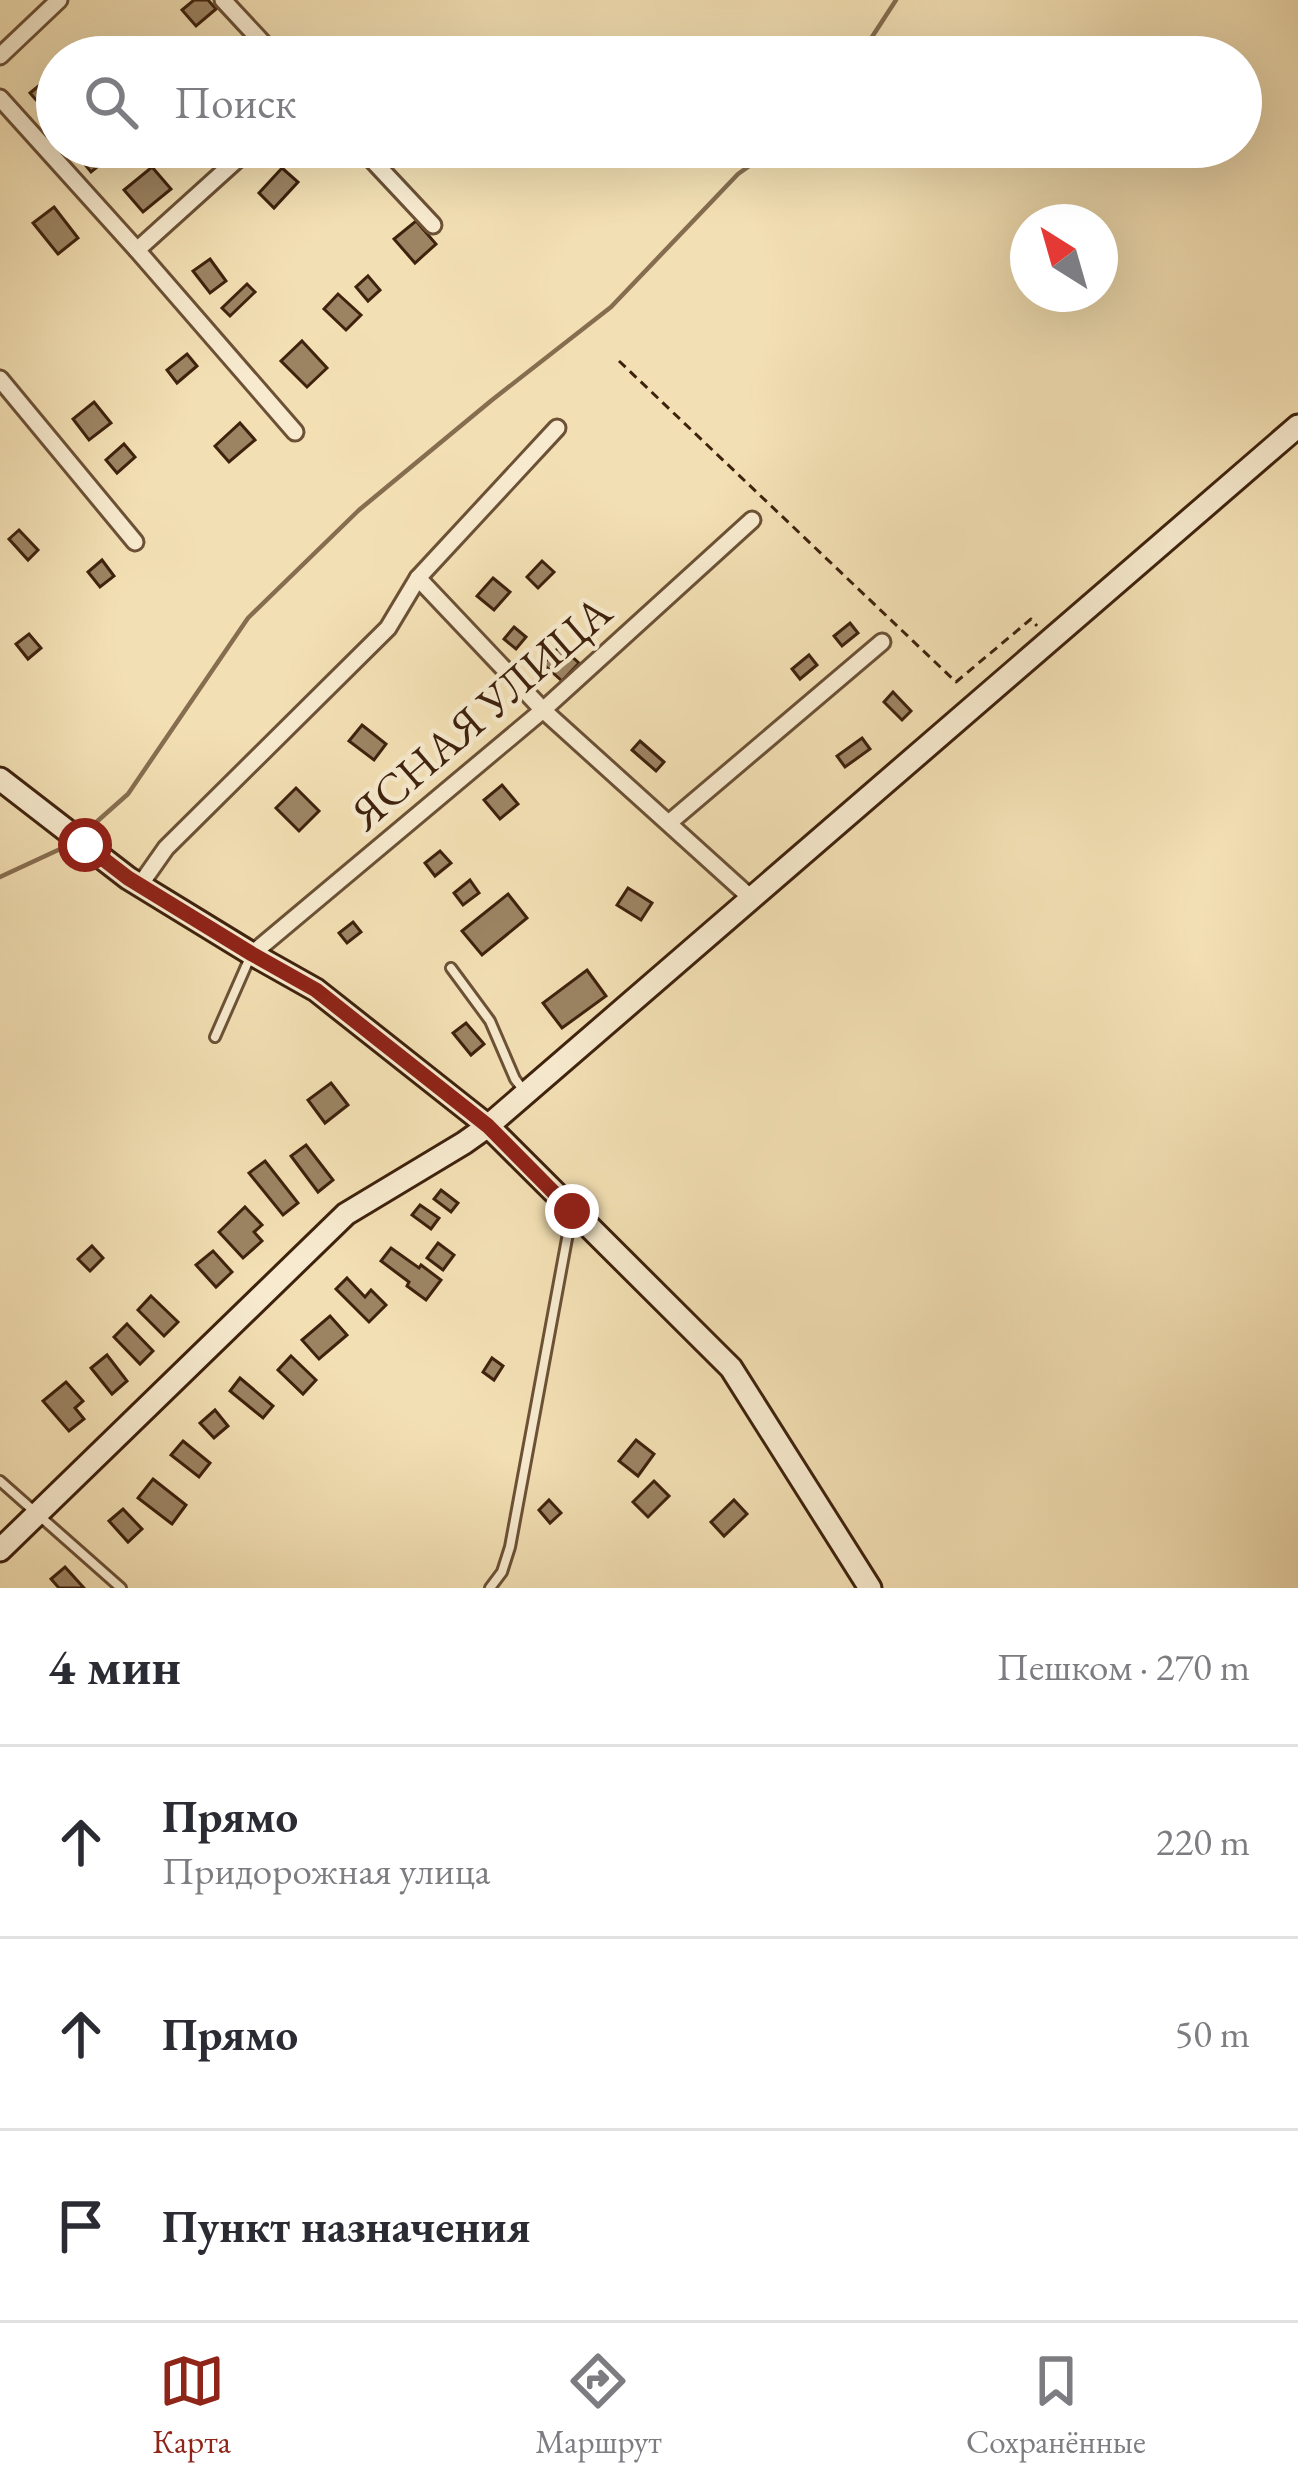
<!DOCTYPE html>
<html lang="ru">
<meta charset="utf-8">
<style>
body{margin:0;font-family:"EB Garamond",serif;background:#f2f2f3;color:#2b2b33}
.compass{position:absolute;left:1010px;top:204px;width:108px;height:108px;border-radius:50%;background:#fff;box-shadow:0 12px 48px #0002;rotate:323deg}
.stop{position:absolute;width:36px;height:36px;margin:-27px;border:9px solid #8f2418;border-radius:50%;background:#fff}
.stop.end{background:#8f2418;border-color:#fff;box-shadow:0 3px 12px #0008}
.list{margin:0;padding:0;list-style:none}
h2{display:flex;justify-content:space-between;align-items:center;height:156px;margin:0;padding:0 48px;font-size:51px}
h2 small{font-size:39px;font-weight:400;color:#7c7c81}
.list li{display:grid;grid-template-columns:78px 1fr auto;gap:36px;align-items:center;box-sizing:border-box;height:192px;padding:0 48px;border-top:3px solid #e1e1e2}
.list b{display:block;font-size:45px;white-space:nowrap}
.list p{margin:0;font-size:39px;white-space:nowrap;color:#7c7c81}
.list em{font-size:39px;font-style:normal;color:#7c7c81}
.icon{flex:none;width:66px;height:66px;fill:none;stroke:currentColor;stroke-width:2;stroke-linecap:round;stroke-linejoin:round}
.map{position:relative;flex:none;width:1298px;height:1588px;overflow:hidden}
.search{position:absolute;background:#fff;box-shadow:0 12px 48px #0002;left:36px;right:36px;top:36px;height:132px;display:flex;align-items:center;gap:30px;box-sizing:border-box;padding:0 42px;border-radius:66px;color:#7c7c81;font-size:45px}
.sheet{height:732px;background:#fff}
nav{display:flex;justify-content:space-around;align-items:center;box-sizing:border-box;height:168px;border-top:3px solid #e1e1e2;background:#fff;font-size:33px;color:#7c7c81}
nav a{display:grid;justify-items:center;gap:6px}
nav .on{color:#8f2418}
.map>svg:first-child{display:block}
</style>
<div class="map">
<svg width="1298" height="1588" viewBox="0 0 1298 1588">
<rect width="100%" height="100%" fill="#f2dfb3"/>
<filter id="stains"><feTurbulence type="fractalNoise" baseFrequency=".00167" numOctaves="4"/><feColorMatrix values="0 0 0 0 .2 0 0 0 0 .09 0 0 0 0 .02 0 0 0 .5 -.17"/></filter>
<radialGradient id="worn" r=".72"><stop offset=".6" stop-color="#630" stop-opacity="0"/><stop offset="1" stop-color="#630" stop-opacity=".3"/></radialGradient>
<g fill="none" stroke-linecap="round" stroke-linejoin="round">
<g stroke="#866d4f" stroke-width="4.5">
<polyline points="859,57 896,0"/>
<polyline points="84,833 128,794 248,618 359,510 492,400 611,307 738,174 776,147"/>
<polyline points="0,877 71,844"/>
</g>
</g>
<g fill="#9c8463" stroke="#3f220d" stroke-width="3">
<polygon points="194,0 208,0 216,9 196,26 182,10"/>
<polygon points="57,71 57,110 50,116 30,93"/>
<polygon points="71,147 122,147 91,172"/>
<polygon points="152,167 171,189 143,212 124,190"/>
<polygon points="282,168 298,182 274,208 259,193"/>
<polygon points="54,207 78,238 58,254 33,223"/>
<polygon points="416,221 436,244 415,263 394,239"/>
<polygon points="210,259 226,281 210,293 193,271"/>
<polygon points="368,276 380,290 368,301 356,287"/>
<polygon points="247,284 255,292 230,316 222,308"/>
<polygon points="338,294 361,315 346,330 324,309"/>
<polygon points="302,341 327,368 307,387 281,361"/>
<polygon points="187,354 197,366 177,383 167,370"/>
<polygon points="94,402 111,423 89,440 73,419"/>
<polygon points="240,423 255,440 229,462 215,446"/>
<polygon points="124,444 135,457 117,473 106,460"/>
<polygon points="19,530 38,550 28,560 9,539"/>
<polygon points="102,560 114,576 100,587 88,572"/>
<polygon points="542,561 554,572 538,588 527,577"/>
<polygon points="493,578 510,592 494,610 477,596"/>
<polygon points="850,623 858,633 842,646 834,636"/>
<polygon points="514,627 526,637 516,649 504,639"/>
<polygon points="29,634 41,648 28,659 16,644"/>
<polygon points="560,646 579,663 562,681 543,664"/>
<polygon points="809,655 817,665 800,679 792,669"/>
<polygon points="893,692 911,711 902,720 884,702"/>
<polygon points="362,725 386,744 374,760 349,741"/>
<polygon points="862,738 870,749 845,767 837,756"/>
<polygon points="640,741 664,762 656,771 632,750"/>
<polygon points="502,785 518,804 500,819 484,800"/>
<polygon points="296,788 319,811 299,831 276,808"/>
<polygon points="440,851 451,863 435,876 425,863"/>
<polygon points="470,880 479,893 463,905 454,893"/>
<polygon points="628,888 652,903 641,920 617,905"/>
<polygon points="508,894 527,918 482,955 462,931"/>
<polygon points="353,922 361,932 347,943 339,933"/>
<polygon points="587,970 606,996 562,1028 543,1003"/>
<polygon points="466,1023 484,1044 471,1055 453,1033"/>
<polygon points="331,1083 348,1105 325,1123 308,1100"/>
<polygon points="306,1145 333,1180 318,1192 291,1156"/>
<polygon points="265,1161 298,1203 283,1215 249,1173"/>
<polygon points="441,1190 458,1203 451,1212 434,1199"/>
<polygon points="420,1205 439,1218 431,1229 412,1215"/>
<polygon points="245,1207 262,1225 254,1232 262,1241 243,1258 219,1232"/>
<polygon points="438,1243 454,1255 443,1270 427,1258"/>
<polygon points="92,1246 103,1258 90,1271 78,1259"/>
<polygon points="391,1248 419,1268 421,1265 441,1280 426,1300 407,1286 409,1282 381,1261"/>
<polygon points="213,1251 232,1272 216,1287 196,1265"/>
<polygon points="347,1278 365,1297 371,1290 386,1305 369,1322 336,1289"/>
<polygon points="151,1296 178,1322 164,1336 138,1310"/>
<polygon points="330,1316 347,1335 319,1359 302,1340"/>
<polygon points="127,1324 153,1351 140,1364 114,1337"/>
<polygon points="107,1355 127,1381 112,1394 91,1368"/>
<polygon points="291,1356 316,1380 303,1394 278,1370"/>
<polygon points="492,1358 503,1366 494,1380 483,1372"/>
<polygon points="240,1378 273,1406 263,1418 230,1391"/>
<polygon points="66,1382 83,1401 75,1408 84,1419 69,1431 43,1401"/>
<polygon points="215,1410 228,1426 214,1438 200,1423"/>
<polygon points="636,1440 654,1454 638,1476 619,1461"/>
<polygon points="183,1441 210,1463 199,1477 171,1455"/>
<polygon points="153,1479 186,1505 172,1524 138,1498"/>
<polygon points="654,1481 669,1496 648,1517 633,1502"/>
<polygon points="549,1500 561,1513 550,1523 539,1510"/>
<polygon points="734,1500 747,1514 724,1536 711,1522"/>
<polygon points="123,1509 142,1529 128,1542 109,1521"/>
<polygon points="65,1567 84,1588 59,1588 51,1579"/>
</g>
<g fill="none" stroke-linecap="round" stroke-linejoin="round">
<defs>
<g id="lane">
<polyline points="451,968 490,1021 515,1079 525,1092"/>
<polyline points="215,1037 251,955"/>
<polyline points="0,1481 121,1588"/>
<polyline points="490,1588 502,1572 510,1547 571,1217"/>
</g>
<g id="street">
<polyline points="223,0 276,57"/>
<polyline points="0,56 59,0"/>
<polyline points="0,98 137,250 295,432"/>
<polyline points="360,147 433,225"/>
<polyline points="137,250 251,147"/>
<polyline points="0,379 135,542"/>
<polyline points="418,578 543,710 751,898"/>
<polyline points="670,822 882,642"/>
<polyline points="140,885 166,848 388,628 418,578 557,428"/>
<polyline points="252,954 543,710 752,520"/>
</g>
<g id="secondary">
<polyline points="0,779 128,878 252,954 316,990 488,1126 731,1368 870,1588"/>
<polyline points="0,1550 346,1214 464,1143 488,1126 1298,426"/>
</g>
</defs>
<use href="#lane" stroke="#6c5136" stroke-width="14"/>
<use href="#street" stroke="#6c5136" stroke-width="21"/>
<use href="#secondary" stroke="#3f220d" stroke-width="27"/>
<polyline stroke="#3f220d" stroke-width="3" stroke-dasharray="9 6" stroke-linecap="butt" points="619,361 956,682 1031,619 1037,626"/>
<use href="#lane" stroke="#f7eace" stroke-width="8"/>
<use href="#street" stroke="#f7eace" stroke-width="15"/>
<use href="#secondary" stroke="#f7eace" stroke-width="21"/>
</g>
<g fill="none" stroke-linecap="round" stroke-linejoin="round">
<polyline stroke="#8f2418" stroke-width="15" points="85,845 128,878 252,954 316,990 488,1126 572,1211"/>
</g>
<g text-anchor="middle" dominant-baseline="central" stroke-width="9" stroke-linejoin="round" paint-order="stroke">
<g font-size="45" fill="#3f220d" stroke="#f7eace">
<text transform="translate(480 712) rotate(-41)">ЯСНАЯ УЛИЦА</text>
</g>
</g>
<rect width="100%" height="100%" filter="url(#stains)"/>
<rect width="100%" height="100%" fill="url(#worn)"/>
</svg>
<svg class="compass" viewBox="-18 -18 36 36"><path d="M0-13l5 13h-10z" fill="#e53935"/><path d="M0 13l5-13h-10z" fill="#7c7c81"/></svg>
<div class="stop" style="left:85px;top:845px"></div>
<div class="stop end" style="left:572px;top:1211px"></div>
<div class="search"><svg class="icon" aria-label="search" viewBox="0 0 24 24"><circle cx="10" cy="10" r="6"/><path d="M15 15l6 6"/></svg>Поиск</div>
</div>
<section class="sheet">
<h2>4 мин<small>Пешком · 270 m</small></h2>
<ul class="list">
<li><svg class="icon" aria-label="ahead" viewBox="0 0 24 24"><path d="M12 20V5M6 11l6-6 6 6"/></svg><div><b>Прямо</b><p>Придорожная улица</p></div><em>220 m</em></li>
<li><svg class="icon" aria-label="ahead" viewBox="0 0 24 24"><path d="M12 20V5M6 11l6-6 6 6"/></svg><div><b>Прямо</b></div><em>50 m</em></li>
<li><svg class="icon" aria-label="arrive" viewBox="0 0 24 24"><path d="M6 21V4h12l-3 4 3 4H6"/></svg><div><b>Пункт назначения</b></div></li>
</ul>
</section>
<nav>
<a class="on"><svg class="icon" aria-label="map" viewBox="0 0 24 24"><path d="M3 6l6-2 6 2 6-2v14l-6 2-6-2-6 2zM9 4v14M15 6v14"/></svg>Карта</a>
<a><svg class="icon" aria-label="directions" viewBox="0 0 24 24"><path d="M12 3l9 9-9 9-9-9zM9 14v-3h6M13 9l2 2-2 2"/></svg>Маршрут</a>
<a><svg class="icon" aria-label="saved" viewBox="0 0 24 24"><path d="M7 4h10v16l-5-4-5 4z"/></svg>Сохранённые</a>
</nav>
